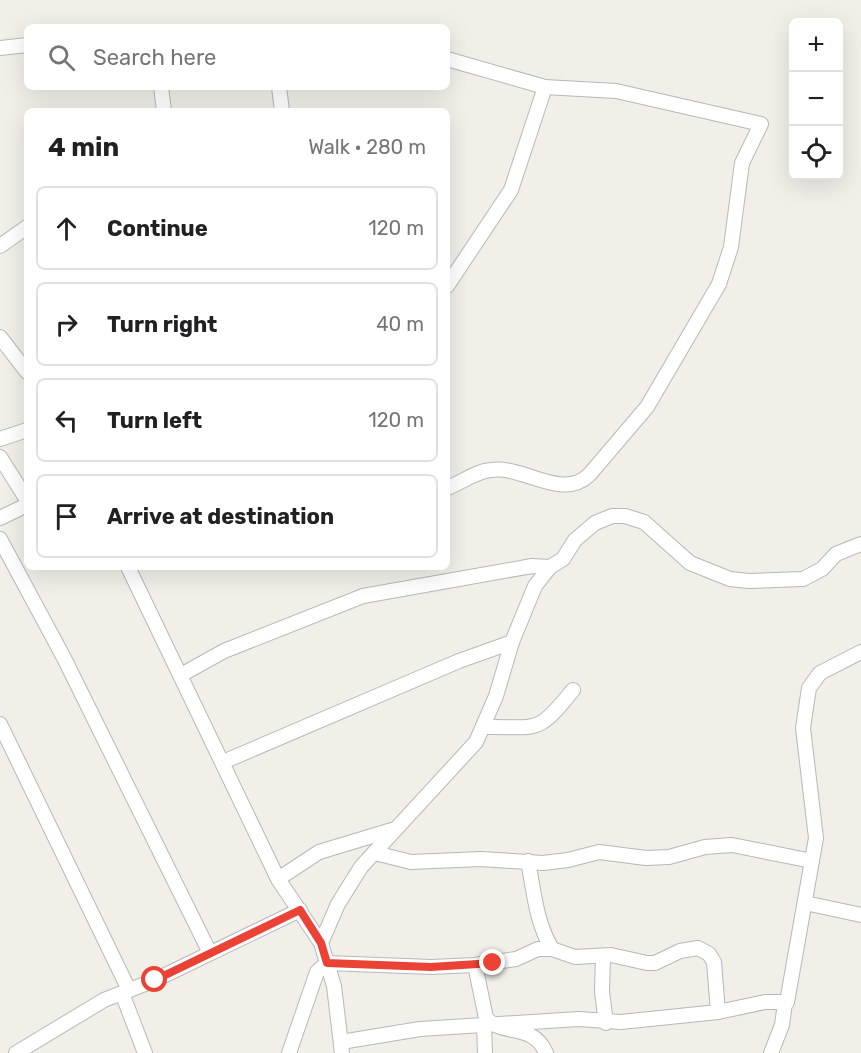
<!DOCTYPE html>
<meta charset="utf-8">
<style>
body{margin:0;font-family:Rubik,sans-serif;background:#f6f6f6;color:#202124}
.controls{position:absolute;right:18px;top:18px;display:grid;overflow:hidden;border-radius:9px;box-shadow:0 6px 24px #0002}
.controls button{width:54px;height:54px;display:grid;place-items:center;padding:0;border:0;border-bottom:2px solid #e0e0e0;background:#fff;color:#202124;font:30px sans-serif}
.stop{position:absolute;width:18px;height:18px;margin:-14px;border:4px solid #ea4335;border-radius:50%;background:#fff}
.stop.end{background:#ea4335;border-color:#fff;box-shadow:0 2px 6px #0008}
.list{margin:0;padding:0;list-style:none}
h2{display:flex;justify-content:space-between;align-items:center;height:78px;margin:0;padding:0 24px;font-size:26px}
h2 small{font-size:20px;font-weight:400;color:#757577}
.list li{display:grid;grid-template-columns:39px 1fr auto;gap:18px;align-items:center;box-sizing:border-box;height:84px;margin:0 12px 12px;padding:0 12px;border:2px solid #e0e0e0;border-radius:9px}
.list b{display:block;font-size:22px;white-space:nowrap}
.list em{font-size:20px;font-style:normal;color:#757577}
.icon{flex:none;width:33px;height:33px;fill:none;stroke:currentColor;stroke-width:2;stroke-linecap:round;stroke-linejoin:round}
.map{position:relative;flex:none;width:861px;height:1053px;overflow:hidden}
.search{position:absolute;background:#fff;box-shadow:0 6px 24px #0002;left:24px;top:24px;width:426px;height:66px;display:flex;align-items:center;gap:15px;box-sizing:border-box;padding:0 21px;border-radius:9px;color:#757577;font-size:22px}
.panel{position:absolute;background:#fff;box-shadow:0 6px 24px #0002;left:24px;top:108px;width:426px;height:462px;border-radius:9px}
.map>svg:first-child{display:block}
</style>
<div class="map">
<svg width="861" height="1053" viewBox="0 0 861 1053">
<rect width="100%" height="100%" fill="#f1efe8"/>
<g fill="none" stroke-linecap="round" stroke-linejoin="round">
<defs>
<g id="minor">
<polyline points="0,48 27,45"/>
<path d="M447,59L545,87L616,91L761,124L742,163L731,247L719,284L647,407L589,475C562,501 523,465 491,470C476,471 461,483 447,488"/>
<polyline points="161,87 164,111"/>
<polyline points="279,87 282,111"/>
<polyline points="0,246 27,227"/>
<polyline points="447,286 511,190 545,87"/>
<polyline points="0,337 27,372"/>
<polyline points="0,439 27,430"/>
<polyline points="0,457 27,500"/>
<polyline points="0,518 27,505"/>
<polyline points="0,539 64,658 210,953"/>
<polyline points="128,567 278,879 321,943 334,986 342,1053"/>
<polyline points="181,675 224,651 363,596 532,566 550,567"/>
<polyline points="0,724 129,990"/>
<path d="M483,727C539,726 536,736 573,690"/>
<polyline points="223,762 459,661 512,642"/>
<polyline points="375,853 411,862 481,859 543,863 568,860 599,852 646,858 669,857 705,847 732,845 812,861"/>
<path d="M528,861C534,892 536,922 552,949"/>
<polyline points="278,879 319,852 392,830"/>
<polyline points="805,903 861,915"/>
<polyline points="321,943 338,904 361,867 476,742 496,696 512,642 535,586 550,567 563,559 575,540 595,523 612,516 625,516 644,522 690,563 730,579 749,581 803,579 822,569 836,554 861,544"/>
<polyline points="603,956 602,992 606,1023"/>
<path d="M475,965L486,1018C503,1037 533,1022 546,1053"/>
<polyline points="122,993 145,1053"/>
<polyline points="484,1025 485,1053"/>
<polyline points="341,1042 420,1029 579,1019 621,1022 718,1012 765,1002 787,1002 816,838 803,728 809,688 820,673 861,652"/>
<polyline points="16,1053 104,1000 155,980 300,910"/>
<polyline points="289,1053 317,972 327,963 431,967 475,965 516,959 538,949 552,949 575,957 611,955 647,963 655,963 680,951 698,948 709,954 714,962 718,1012"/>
<polyline points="771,1053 782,1025 785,1003"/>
</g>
</defs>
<use href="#minor" stroke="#b5b8bc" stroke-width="16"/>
<use href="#minor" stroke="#fff" stroke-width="14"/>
</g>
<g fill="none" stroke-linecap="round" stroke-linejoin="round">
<polyline stroke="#ea4335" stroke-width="8" points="155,980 300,910 321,943 327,963 431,967 493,963"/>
</g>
</svg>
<div class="controls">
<button>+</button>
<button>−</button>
<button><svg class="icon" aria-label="locate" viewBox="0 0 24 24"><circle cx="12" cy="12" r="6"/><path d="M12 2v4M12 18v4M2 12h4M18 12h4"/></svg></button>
</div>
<div class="stop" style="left:155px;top:980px"></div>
<div class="stop end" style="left:493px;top:963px"></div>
<div class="search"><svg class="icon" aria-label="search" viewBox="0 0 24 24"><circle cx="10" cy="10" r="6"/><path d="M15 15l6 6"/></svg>Search here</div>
<section class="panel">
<h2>4 min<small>Walk · 280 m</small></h2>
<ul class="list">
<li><svg class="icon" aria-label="ahead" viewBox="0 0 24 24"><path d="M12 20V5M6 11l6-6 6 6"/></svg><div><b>Continue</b></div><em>120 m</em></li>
<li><svg class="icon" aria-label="right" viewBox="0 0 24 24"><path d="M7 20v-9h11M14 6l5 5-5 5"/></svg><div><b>Turn right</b></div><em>40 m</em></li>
<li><svg class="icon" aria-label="left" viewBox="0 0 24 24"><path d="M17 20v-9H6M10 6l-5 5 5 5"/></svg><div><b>Turn left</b></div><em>120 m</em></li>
<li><svg class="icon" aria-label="arrive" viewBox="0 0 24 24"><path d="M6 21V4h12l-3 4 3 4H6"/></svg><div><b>Arrive at destination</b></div></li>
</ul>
</section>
</div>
